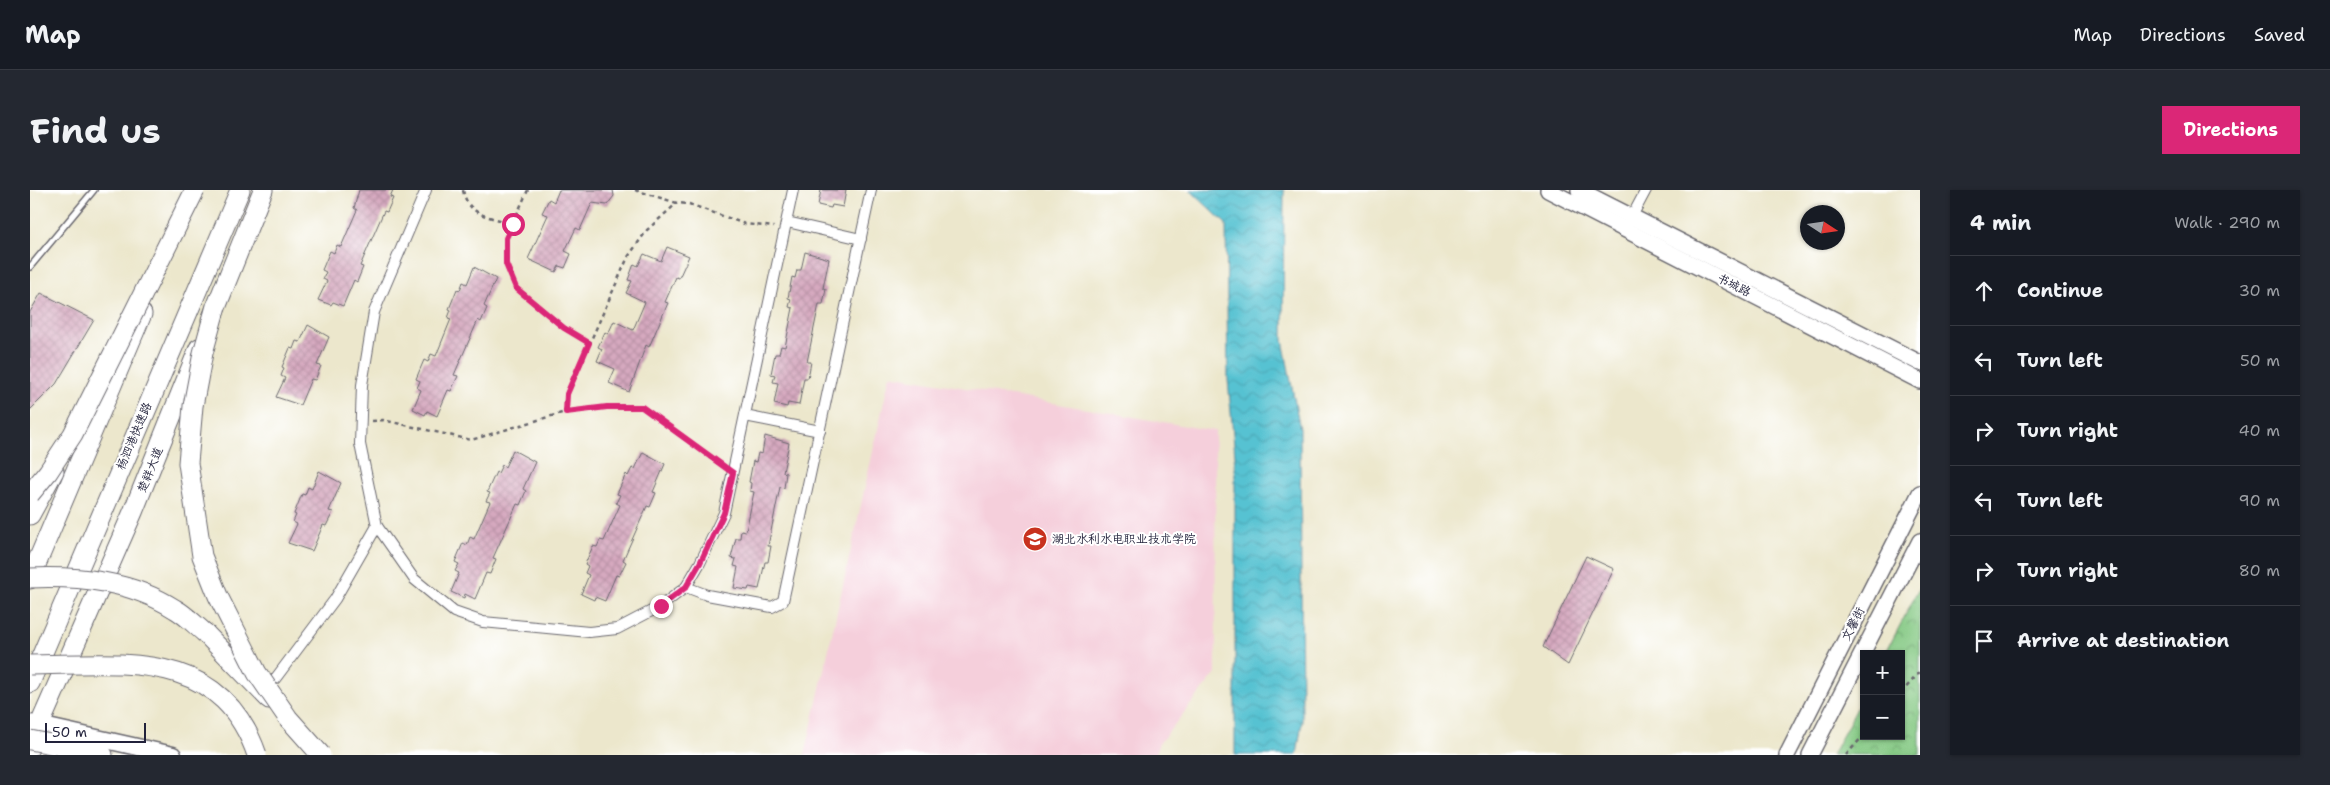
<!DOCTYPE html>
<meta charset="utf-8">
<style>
body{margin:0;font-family:"Shantell Sans","LXGW WenKai TC",sans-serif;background:#242831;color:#f1f3f6}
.controls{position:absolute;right:15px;bottom:15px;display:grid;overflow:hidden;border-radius:0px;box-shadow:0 1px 4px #0004}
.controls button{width:45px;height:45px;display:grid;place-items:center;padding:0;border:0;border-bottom:1px solid #363941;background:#171b24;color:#f1f3f6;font:25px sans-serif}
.compass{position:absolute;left:1770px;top:15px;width:45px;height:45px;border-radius:50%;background:#171b24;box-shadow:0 1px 4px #0004;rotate:102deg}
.scale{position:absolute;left:15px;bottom:12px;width:101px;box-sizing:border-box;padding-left:5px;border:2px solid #22223b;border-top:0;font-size:14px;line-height:18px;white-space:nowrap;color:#22223b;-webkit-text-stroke:4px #fff;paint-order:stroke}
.stop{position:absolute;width:15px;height:15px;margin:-11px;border:4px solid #db2777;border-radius:50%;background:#fff}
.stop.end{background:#db2777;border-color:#fff;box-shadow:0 1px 5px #0008}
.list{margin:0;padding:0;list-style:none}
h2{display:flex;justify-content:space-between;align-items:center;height:65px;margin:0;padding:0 20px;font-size:21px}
h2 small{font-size:16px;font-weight:400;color:#9ea1a6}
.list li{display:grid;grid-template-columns:32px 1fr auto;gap:15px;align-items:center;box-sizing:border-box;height:70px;padding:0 20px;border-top:1px solid #363941}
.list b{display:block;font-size:19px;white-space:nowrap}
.list em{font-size:16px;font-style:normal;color:#9ea1a6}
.icon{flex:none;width:28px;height:28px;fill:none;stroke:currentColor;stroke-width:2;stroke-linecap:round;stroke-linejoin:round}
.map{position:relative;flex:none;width:1890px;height:565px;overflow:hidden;border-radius:0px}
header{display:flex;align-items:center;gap:30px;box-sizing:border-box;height:70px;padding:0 25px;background:#171b24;border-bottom:1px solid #363941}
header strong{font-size:24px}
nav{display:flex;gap:28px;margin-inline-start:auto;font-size:18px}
.intro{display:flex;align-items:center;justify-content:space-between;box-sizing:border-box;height:120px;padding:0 30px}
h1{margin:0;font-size:35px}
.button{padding:12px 22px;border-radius:0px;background:#db2777;color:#fff;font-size:18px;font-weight:700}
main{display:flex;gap:30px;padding:0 30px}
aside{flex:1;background:#171b24;border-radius:0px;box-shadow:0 1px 4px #0004}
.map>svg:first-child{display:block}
</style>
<header>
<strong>Map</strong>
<nav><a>Map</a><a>Directions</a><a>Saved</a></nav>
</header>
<div class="intro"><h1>Find us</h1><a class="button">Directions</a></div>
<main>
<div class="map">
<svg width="1890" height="565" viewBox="0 0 1890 565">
<defs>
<pattern id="park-crowns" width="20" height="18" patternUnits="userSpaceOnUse" patternTransform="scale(1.25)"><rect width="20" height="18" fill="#83c882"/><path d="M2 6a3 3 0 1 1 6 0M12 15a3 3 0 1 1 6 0" fill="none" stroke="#6ba26c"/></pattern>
<pattern id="water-waves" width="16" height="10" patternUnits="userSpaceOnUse" patternTransform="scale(1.25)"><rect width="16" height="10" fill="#57c2d2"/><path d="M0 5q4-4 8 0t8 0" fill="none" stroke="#4ba6b5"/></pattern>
<pattern id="building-cross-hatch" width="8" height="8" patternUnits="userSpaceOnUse" patternTransform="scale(1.25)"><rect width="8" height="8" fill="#d6a9bf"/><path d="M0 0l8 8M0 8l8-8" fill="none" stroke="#b791a5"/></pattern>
</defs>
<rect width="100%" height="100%" fill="#fff"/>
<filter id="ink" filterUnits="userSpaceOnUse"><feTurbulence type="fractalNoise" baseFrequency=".02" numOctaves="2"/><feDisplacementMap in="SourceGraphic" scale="10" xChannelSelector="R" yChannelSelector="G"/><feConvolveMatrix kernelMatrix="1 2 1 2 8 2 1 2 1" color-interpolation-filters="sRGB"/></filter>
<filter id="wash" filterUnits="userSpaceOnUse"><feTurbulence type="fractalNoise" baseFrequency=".0096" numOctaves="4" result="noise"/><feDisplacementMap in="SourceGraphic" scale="20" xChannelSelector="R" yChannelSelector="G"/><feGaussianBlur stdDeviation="1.12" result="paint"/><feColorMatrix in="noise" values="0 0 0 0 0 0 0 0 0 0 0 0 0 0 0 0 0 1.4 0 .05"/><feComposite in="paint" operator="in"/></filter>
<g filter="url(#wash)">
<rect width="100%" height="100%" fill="#ece7cc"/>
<polygon fill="#f5cfdb" points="860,185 1185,241 1186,483 1128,555 1126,565 775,565"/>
<polygon fill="url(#park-crowns)" stroke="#52755e" points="1890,397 1890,565 1802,565 1834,505 1834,546 1871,546 1871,464 1855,464"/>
<polygon fill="url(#water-waves)" stroke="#3c7286" points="1160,0 1254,0 1253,150 1270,239 1272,531 1267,565 1205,565 1205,266 1198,190 1196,34"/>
<g id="blocks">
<g fill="url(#building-cross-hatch)">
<polygon points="329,0 363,0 360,7 363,8 357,22 354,21 330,76 333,77 327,92 324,90 313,116 303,112 301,115 288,110 297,91 293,89 296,82 292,80 300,61 304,63 307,55 311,57 327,20 324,18"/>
<polygon points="529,0 583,0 584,6 577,15 562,13 550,40 546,38 535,61 541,64 535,78 529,76 526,82 498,69 518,25 512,23 519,9 524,12"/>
<polygon points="791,0 816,0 813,17 802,15 801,18 788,15"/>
<polygon points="637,57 659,66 649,88 646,87 635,112 638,113 619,157 616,155 599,202 579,193 585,179 567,171 572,159 568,157 575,142 578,144 584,131 603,140 615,112 596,103 602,91 598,90 604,74 608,76 614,64 631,71"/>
<polygon points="775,62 799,69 793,98 796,99 793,114 789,114 777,172 781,172 778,188 774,188 769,215 758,213 757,217 744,214 748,193 743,192 745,185 741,184 745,164 749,164 751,156 755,157 763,118 759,117 761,109 758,108 762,87 765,88 767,80 771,80"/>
<polygon points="444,77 466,89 454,116 457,118 451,132 448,130 424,185 428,186 421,201 418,200 407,226 397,221 395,225 383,219 391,200 387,198 390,191 386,189 394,170 398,172 401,164 406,166 421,129 418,128 421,120 419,119 427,99 430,100 433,92 437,94"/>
<polygon points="11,103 64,130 26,194 0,220 0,122"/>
<polygon points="278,135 299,147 287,175 291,176 285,190 281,189 270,215 246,207 255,188 251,186 254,178 252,177 260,158 263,159 266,151 270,152"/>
<polygon points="735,246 759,253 753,282 756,283 754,298 750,297 738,356 741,356 738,372 735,372 729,399 719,397 718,400 704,398 708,377 704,376 706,369 701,368 706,348 710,348 711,340 716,341 724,302 720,301 721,293 719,292 723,271 726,272 728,263 732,264"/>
<polygon points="483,260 505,272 493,299 496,301 490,315 487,314 463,368 466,369 460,384 456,383 445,409 435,404 434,408 421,402 429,383 425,381 429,374 425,372 433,353 437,355 440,347 444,349 460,312 456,311 460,303 457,302 466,282 468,283 472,275 475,277"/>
<polygon points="613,262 635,274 623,302 626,303 620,317 617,316 593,370 596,372 589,386 586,385 575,411 565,407 564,410 551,404 559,385 555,383 558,376 555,374 563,356 567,357 570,350 574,351 590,315 586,313 590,305 587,304 596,284 598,286 602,278 605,279"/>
<polygon points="289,281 311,293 299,321 303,322 296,336 293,335 282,361 258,353 267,334 263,332 266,325 264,324 272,304 275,305 278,297 282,299"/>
<polygon points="1556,366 1584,379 1538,475 1513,457"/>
</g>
</g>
</g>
<g filter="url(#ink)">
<use href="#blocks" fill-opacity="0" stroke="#69676e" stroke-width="1"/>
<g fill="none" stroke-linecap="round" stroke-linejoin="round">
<defs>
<polyline id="lane" points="0,77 64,0"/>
<g id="street">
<polyline points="396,0 344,122 332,195 330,254 347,336 384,389 424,422 453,432 559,442 587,439 631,416 656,397 670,373 694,323 763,0"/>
<polyline points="757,32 831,49"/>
<polyline points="1599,32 1616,0"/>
<polyline points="715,226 790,241"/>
<polyline points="656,397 677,405 742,417 753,411 841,0"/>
<polyline points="245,489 305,409 347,336"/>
</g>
<g id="secondary">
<polyline points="1518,0 1890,191"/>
<polyline points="1549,0 1890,173"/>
<polyline points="1757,565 1890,303"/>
<polyline points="1780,565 1890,351"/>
</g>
<polyline id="primary" points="0,533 143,565"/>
<g id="highway">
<polyline points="181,130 233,0"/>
<polyline points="0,325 24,281"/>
<polyline points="0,389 112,124"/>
<polyline points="175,443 239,509"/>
<polyline points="0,493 210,0"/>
<polyline points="21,554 73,565"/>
<polyline points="0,557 103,322 169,158"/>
</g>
</defs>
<use href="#lane" stroke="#69676e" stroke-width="8"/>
<use href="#street" stroke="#69676e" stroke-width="12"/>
<use href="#secondary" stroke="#69676e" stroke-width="18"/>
<use href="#primary" stroke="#69676e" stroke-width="19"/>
<use href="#highway" stroke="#69676e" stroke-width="21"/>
<g stroke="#69676e" stroke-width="2.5" stroke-dasharray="4 4" stroke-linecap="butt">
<path d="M433,0C438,27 460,26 483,34"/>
<polyline points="498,0 476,48 476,74 486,98 534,138 559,153"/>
<polyline points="605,0 647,13 659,14 715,34 744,37"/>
<polyline points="535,222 537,204 598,67 617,40 647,13"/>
<polyline points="342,231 353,230 441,250 535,222 577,217 612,217 693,276"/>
<polyline points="1871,503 1889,483 1890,478"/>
<polyline points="1816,565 1834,545"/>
</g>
<use href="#lane" stroke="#fff" stroke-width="5"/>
<use href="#street" stroke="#fff" stroke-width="10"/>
<use href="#secondary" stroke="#fff" stroke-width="15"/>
<use href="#primary" stroke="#fff" stroke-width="16"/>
<use href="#highway" stroke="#fff" stroke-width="19"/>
<defs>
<g id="highway-bridge">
<polyline points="186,116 173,163 163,216 158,273 172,366 188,406 227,483 258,528 291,565"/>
<polyline points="0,304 18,282 43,244 165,0"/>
<path d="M0,388C50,386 101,391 145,419C156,425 165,435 175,443"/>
<path d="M0,475C93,474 190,458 227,565"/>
<polyline points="0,550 21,554"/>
</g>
</defs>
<use href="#highway-bridge" stroke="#69676e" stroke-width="21" stroke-linecap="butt"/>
<use href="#highway-bridge" stroke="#fff" stroke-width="19"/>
</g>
</g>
<g fill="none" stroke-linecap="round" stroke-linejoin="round" filter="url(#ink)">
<polyline stroke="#db2777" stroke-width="6" points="483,34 476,48 476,74 486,98 534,138 559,153 537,204 536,222 577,217 612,217 703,283 694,323 670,373 656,397 631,416"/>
</g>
<defs>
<symbol id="university-disc" viewBox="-11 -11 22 22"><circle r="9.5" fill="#c8321e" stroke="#fff"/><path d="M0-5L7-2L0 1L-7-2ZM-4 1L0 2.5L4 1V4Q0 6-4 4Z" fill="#fff"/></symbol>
</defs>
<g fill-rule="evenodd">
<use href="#university-disc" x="991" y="335" width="28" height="28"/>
</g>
<g text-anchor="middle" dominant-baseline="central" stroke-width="4" stroke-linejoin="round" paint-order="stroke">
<g font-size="12" fill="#22223b" stroke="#fff">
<text transform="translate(1704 95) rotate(27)">书城路</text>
<text transform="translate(104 246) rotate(-67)">杨泗港快速路</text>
<text transform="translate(120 280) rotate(-68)">楚祥大道</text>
<text transform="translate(1823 434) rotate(-63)">文馨街</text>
</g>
<g font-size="12" fill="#22223b" stroke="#fff" text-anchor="start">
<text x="1022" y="349">湖北水利水电职业技术学院</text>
</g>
</g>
</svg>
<div class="controls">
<button>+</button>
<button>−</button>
</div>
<svg class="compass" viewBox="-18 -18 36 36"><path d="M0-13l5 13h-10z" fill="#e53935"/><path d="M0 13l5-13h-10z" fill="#9ea1a6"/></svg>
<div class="scale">50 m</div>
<div class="stop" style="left:483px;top:34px"></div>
<div class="stop end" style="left:631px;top:416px"></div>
</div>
<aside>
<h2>4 min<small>Walk · 290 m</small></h2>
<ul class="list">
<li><svg class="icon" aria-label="ahead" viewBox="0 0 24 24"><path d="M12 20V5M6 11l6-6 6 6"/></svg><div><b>Continue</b></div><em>30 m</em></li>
<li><svg class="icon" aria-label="left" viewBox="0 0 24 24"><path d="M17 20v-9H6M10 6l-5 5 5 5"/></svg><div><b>Turn left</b></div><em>50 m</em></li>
<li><svg class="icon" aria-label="right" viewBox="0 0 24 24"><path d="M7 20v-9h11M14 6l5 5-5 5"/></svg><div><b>Turn right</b></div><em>40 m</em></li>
<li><svg class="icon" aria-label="left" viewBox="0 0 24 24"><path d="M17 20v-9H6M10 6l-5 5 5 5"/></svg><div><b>Turn left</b></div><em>90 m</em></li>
<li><svg class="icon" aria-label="right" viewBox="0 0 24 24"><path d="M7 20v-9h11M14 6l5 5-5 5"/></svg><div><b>Turn right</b></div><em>80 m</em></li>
<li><svg class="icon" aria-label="arrive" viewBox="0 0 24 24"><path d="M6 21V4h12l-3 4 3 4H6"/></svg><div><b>Arrive at destination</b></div></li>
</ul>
</aside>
</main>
